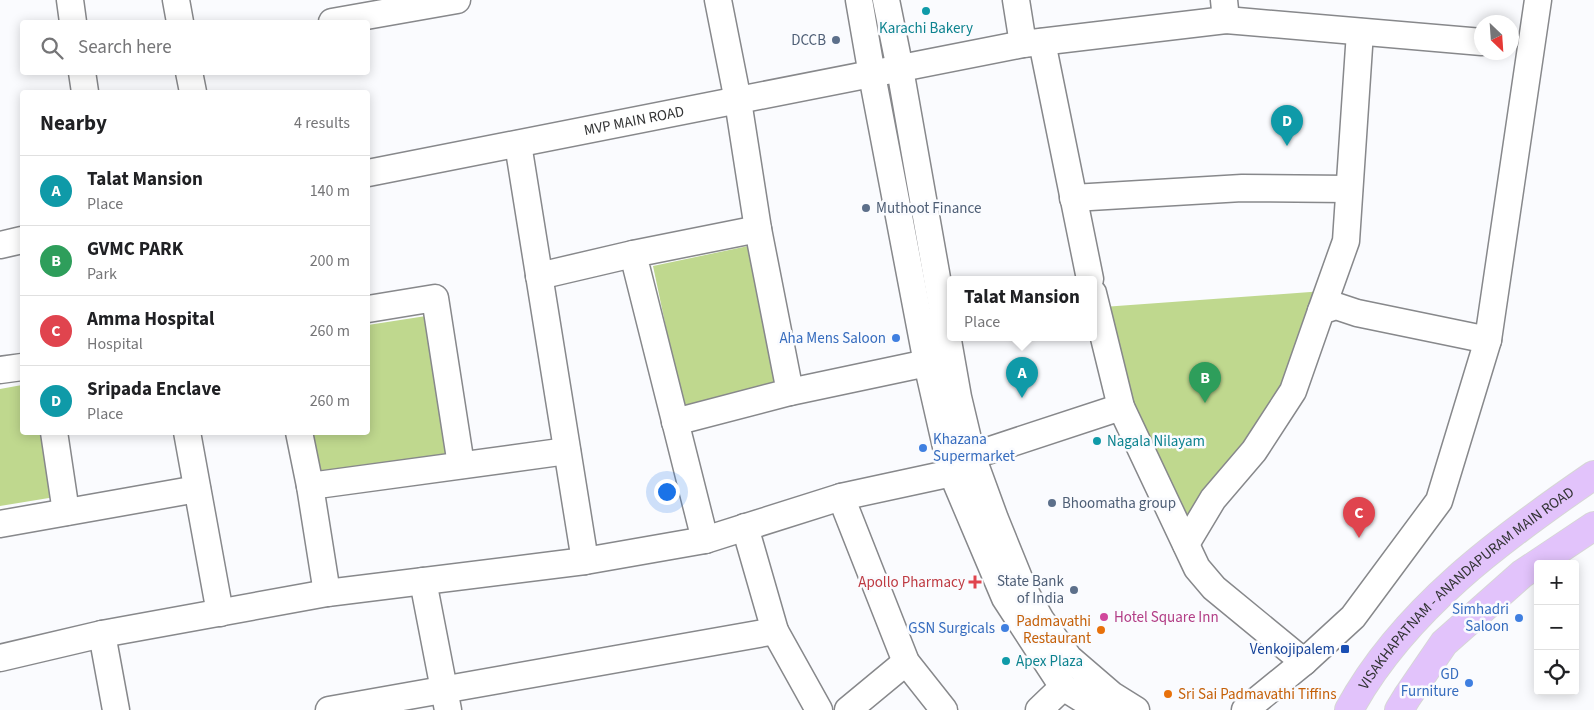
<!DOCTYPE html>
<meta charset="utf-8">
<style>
body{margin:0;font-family:"Source Sans 3",sans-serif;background:#f2f2f2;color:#202124}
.controls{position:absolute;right:15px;bottom:15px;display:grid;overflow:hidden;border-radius:5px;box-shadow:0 2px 12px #0003}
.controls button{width:45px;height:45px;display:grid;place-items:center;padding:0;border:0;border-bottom:1px solid #e0e0e0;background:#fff;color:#202124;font:25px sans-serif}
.compass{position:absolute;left:1474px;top:15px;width:45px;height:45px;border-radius:50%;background:#fff;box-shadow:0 2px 12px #0003;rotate:155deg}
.you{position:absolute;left:666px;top:491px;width:18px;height:18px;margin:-12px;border:4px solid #fff;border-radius:50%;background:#1a73e8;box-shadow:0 0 0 8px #1a73e833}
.badge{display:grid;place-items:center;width:32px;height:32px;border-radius:50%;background:#db2777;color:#fff;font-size:16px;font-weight:700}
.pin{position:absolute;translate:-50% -41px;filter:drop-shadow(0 1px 2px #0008)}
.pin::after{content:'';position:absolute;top:26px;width:18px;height:15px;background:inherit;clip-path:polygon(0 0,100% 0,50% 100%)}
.popup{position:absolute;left:947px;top:276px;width:150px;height:65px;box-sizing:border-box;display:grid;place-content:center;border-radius:5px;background:#fff;filter:drop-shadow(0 1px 4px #0005);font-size:16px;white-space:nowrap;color:#757577}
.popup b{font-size:19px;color:#202124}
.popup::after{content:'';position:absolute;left:50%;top:100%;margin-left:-10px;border:10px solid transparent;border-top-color:#fff}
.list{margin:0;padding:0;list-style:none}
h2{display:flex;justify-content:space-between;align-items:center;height:65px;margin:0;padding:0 20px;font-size:21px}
h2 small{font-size:16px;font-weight:400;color:#757577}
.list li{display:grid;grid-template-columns:32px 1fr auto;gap:15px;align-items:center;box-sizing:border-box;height:70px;padding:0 20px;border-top:1px solid #e0e0e0}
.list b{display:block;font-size:19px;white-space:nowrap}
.list p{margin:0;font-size:16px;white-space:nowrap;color:#757577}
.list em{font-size:16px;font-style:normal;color:#757577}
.icon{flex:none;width:28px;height:28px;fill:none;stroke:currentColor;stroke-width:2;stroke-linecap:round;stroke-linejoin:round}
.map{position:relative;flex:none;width:1594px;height:710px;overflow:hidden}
.search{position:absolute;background:#fff;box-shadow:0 2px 12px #0003;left:20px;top:20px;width:350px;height:55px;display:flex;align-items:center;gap:12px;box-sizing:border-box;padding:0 18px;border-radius:5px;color:#757577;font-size:19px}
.panel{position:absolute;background:#fff;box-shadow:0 2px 12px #0003;left:20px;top:90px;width:350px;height:345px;border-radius:5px}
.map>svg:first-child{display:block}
</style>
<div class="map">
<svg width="1594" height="710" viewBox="0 0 1594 710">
<rect width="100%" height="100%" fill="#fafbfe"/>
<g fill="#bfd88e">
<polygon points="753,245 782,388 683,408 653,266"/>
<polygon points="1324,291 1290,387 1186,537 1133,418 1103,307"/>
<polygon points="426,316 448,458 319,478 312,433 368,432 368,325"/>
<polygon points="22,385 22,432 45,433 55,497 0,506 0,389"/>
</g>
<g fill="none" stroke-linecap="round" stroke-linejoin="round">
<defs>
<g id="minor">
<polyline points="70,0 73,22"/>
<polyline points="176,0 180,22"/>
<polyline points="859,0 872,75 927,363 952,473 1005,598 1063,687 1100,710"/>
<polyline points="886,0 900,69 958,397 972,456 995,519 1023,588 1041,620 1069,658 1112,695 1136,710"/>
<polyline points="1016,0 1023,44"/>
<polyline points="1226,20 1482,42"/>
<polyline points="332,22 457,0"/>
<polyline points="1042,42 1090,279"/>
<polyline points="82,72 85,92"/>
<polyline points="189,72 193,92"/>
<polyline points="518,144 585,561"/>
<path id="s1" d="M368,173L1023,44L1226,20L1224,0"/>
<polyline points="1073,198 1242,188 1349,189"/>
<polyline points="758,229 790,392 927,363"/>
<polyline points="0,245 22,240"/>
<polyline points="539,276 633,254"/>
<polyline points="1093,293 1121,407 1197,568 1214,588 1304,662"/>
<polyline points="368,309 435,298 461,465"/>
<polyline points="1321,311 1346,241 1360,32"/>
<polyline points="0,370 22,367"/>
<polyline points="675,422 790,392"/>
<polyline points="54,432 66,512"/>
<polyline points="187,432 220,613"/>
<polyline points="299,432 310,486 567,451"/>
<polyline points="972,456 1121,407"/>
<polyline points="310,486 327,593"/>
<polyline points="841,497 906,662 944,710"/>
<polyline points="0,524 197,489"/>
<polyline points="745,527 775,631"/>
<polyline points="705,540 633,254 758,229 738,101 718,0"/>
<polyline points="1186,544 1213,499 1254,451 1293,391 1321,311 1336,306 1357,313 1488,340"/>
<polyline points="423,581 448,710"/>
<polyline points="102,634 116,710"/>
<polyline points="0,658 102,634 327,593 585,561 705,540 841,497 952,473"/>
<polyline points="329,710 775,631 819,710"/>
<polyline points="848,710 906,662"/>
<polyline points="1039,710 1063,687"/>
<polyline points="1245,710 1304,662 1353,617 1439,501 1488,340 1538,0"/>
</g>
<g id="major">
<path id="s2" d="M1349,710C1403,610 1502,538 1594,475"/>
<polyline points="1399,710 1407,697 1444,643 1522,574 1594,526"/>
</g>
</defs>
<use href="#minor" stroke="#87888b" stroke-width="29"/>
<use href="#major" stroke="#d6d6d6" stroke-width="30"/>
<use href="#minor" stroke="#fff" stroke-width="26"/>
<use href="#major" stroke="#e2c3fb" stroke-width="28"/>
</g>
<g fill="#0f9aa8" stroke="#fafbfe" stroke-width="2">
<circle cx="926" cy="11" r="5"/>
<circle cx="1097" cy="441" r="5"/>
<circle cx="1006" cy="661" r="5"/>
</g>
<g fill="#5c6f8a" stroke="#fafbfe" stroke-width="2">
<circle cx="836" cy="40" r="5"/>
<circle cx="866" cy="208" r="5"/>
<circle cx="1052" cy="503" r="5"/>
<circle cx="1074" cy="590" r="5"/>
</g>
<g fill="#3f7fe0" stroke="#fafbfe" stroke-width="2">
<circle cx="896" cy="338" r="5"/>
<circle cx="923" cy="448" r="5"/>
<circle cx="1519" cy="618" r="5"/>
<circle cx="1005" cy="628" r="5"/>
<circle cx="1469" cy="683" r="5"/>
</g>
<path fill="#e0444e" stroke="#fafbfe" stroke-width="2" d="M972.5 574.5h5v5h5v5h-5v5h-5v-5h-5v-5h5z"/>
<circle fill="#d1479c" stroke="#fafbfe" stroke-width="2" cx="1104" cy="617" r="5"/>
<g fill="#e8710a" stroke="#fafbfe" stroke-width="2">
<circle cx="1101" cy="630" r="5"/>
<circle cx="1168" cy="694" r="5"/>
</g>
<rect fill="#1a4fb4" stroke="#fafbfe" stroke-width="2" x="1340" y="644" width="10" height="10" rx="2.5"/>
<g text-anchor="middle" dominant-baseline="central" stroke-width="5" stroke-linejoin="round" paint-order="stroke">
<g font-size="15" fill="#0d838f" stroke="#fafbfe" text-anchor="start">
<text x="926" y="28" text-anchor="middle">Karachi Bakery</text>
<text x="1107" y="441">Nagala Nilayam</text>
<text x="1016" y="661">Apex Plaza</text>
</g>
<g font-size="15" fill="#4e5e75" stroke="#fafbfe" text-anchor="end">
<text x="826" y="40">DCCB</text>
<text x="876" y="208" text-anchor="start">Muthoot Finance</text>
<text x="1062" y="503" text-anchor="start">Bhoomatha group</text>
<text x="1064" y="581">State Bank<tspan x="1064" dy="17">of India</tspan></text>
</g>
<g font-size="15" fill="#323334" stroke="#fafbfe">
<text stroke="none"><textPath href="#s1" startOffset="271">MVP MAIN ROAD</textPath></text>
<text stroke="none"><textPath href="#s2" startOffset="171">VISAKHAPATNAM - ANANDAPURAM MAIN ROAD</textPath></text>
</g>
<g font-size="15" fill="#366cbe" stroke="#fafbfe" text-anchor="end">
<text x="886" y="338">Aha Mens Saloon</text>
<text x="933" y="439" text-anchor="start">Khazana<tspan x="933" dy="17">Supermarket</tspan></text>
<text x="1509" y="609">Simhadri<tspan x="1509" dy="17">Saloon</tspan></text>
<text x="995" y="628">GSN Surgicals</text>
<text x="1459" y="674">GD<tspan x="1459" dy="17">Furniture</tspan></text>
</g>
<g font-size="15" fill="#be3a42" stroke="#fafbfe" text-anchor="end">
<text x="965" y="582">Apollo Pharmacy</text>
</g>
<g font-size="15" fill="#b23c85" stroke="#fafbfe" text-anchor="start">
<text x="1114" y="617">Hotel Square Inn</text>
</g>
<g font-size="15" fill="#c56008" stroke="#fafbfe" text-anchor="end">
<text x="1091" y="621">Padmavathi<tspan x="1091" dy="17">Restaurant</tspan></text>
<text x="1178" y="694" text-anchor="start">Sri Sai Padmavathi Tiffins</text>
</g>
<g font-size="15" fill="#164399" stroke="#fafbfe" text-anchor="end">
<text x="1335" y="649">Venkojipalem</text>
</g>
</g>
</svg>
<div class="controls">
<button>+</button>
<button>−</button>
<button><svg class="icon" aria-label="locate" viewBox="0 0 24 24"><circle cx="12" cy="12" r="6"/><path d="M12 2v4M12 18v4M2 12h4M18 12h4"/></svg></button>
</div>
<svg class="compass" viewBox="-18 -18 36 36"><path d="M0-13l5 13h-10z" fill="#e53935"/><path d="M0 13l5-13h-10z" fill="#757577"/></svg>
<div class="you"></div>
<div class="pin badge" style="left:1022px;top:398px;background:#0f9aa8">A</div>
<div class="popup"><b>Talat Mansion</b>Place</div>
<div class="pin badge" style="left:1205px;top:403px;background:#2e9e5b">B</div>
<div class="pin badge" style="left:1359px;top:538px;background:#e0444e">C</div>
<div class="pin badge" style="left:1287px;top:146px;background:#0f9aa8">D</div>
<div class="search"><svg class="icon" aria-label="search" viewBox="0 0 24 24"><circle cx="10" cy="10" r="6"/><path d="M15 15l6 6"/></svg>Search here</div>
<section class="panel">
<h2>Nearby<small>4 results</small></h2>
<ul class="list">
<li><span class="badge" style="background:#0f9aa8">A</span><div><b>Talat Mansion</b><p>Place</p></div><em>140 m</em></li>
<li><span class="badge" style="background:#2e9e5b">B</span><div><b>GVMC PARK</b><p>Park</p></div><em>200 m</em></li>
<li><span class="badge" style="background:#e0444e">C</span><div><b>Amma Hospital</b><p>Hospital</p></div><em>260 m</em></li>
<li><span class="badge" style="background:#0f9aa8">D</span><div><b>Sripada Enclave</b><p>Place</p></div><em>260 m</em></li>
</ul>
</section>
</div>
